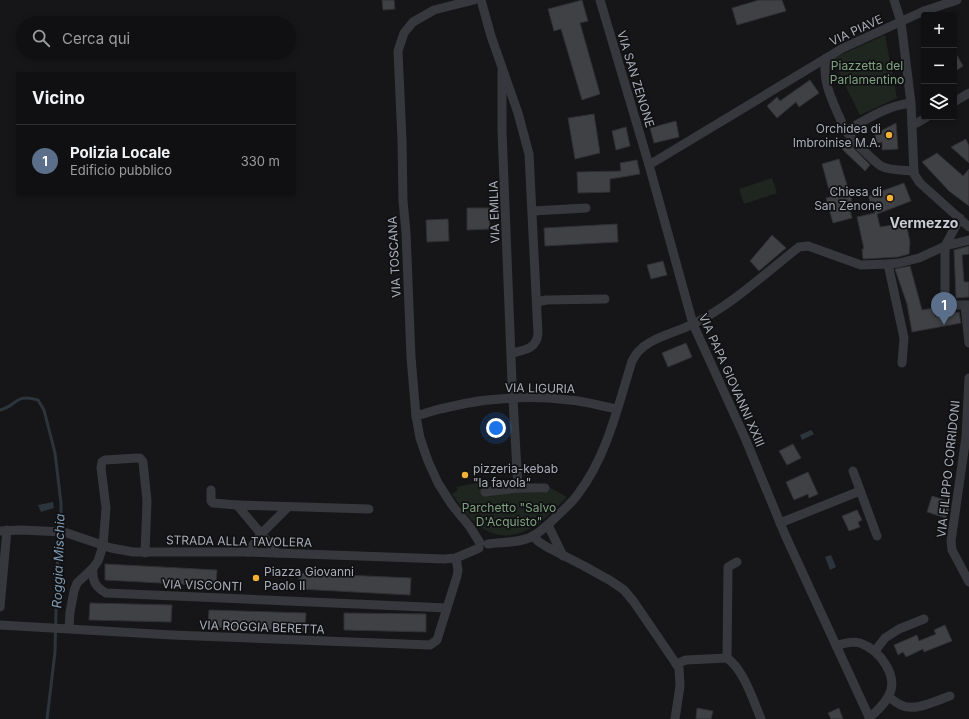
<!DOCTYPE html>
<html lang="it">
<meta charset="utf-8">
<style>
body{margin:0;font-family:Inter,sans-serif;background:#1e1e20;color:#f1f3f6}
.controls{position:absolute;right:12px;top:12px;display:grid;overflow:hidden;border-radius:4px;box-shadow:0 2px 6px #0003}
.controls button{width:36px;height:36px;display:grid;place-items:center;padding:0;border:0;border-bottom:1px solid #303032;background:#101012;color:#f1f3f6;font:20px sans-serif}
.you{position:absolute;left:496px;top:428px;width:14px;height:14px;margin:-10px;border:3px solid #fff;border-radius:50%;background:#1a73e8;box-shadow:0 0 0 6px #1a73e833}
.badge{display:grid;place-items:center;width:26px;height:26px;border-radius:50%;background:#f2b134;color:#fff;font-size:13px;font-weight:700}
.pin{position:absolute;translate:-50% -33px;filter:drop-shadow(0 1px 2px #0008)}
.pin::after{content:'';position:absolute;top:21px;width:14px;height:12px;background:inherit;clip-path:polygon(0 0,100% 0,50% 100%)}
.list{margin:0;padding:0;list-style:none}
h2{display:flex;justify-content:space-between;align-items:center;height:52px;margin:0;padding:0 16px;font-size:17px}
h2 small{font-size:13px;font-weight:400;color:#9c9d9f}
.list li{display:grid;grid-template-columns:26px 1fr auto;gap:12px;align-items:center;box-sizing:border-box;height:72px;padding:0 16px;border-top:1px solid #303032}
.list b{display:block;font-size:15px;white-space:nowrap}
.list p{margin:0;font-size:13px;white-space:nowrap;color:#9c9d9f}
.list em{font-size:13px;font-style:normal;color:#9c9d9f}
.icon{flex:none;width:22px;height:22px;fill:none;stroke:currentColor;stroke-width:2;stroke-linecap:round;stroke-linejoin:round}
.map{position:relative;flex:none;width:969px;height:719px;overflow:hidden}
.search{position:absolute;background:#101012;box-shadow:0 2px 6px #0003;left:16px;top:16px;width:280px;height:44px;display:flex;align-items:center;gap:10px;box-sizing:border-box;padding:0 14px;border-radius:22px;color:#9c9d9f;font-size:15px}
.panel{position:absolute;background:#101012;box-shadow:0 2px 6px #0003;left:16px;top:72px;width:280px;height:124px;border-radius:4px}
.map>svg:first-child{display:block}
</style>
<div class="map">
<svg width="969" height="719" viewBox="0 0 969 719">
<rect width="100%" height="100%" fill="#161618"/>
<g fill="#1e261f">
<polygon points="885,35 897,98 860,115 832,59"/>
<polygon points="772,178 777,193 744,204 739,189"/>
<path d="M481,482L483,493L518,491L544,493L547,486L567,497C540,525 508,555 471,519C464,512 458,502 452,494L458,490L456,487Z"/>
</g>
<g fill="#2c353c">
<polygon points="811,430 814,434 802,440 800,435"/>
<polygon points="53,502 54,508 41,512 38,505"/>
<polygon points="831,555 836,567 830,570 825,557"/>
</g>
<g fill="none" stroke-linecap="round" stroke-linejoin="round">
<path stroke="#2c353c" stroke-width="3" d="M0,410C17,406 15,393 38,400L44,410L55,453L61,503V522L57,568L55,652L47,719"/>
</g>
<g fill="#404145" stroke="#303034">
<polygon points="382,0 394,0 395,9 383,10"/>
<polygon points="582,0 588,21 580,23 600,94 582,100 561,29 554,31 548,9"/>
<polygon points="759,0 782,0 786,11 737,25 732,8"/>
<polygon points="954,50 963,66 954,72"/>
<polygon points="810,80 819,93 799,107 796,102 777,118 767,106 777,97 780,101"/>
<polygon points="594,114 600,153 575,159 568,118"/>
<polygon points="676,121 679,137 654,143 650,128"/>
<polygon points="896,123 898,149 882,150 882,142 876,143 875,134"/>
<polygon points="626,127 630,146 616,150 612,131"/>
<polygon points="966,139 969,146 969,163 951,147"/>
<polygon points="846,140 870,165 865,171 840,147"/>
<polygon points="937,153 963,176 969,169 969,206 949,191 922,162"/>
<polygon points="839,159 852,201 848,202 852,218 833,223 826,198 831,197 822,164"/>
<polygon points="637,160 640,174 610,179 610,192 578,193 577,172 621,171 620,163"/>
<polygon points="904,183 911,201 877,214 880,227 906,223 910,242 909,254 898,257 863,259 862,249 864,249 857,217 875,213 868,196"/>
<polygon points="467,208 489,208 490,229 467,230"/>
<polygon points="448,219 449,241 427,242 426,220"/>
<polygon points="617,224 618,242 545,246 544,228"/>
<polygon points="772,235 786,248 759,271 750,261"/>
<polygon points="969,246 969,254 962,255 964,282 969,282 969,297 956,298 954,250"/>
<polygon points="663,261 667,275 651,279 647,265"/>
<polygon points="910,266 922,310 934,308 935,316 959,312 961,323 912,332 907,304 895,269"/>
<polygon points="686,343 692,357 668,367 662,353"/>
<polygon points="793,444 801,458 787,465 779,451"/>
<polygon points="808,472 818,494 809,498 808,494 794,500 786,482"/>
<polygon points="932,496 951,502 946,518 927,512"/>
<polygon points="857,510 862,520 858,522 860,527 849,531 842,516"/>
<polygon points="105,564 217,570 216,586 105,580"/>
<polygon points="299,573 411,578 410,595 299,589"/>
<polygon points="90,603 172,605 171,622 89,620"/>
<polygon points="209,610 306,613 305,631 208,627"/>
<polygon points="344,613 426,614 426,632 344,630"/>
<polygon points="945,625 952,641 924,652 923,649 906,657 903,652 898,655 894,645 917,635 919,641 936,634 934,630"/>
<polygon points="697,708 713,711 711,719 696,719"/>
<polygon points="839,708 843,719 831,719 828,713"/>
</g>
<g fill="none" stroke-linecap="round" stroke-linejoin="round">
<g stroke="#37383d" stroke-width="9">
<polyline points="474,0 434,10 413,22 404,33 398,51 402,140 403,201 406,232 411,357 416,416 420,438 428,461 438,483 452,505 470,527 480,543"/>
<path d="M481,0L491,36L518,113L529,154L538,334C536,349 525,350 512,353"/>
<polyline points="600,0 649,165"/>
<polyline points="894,0 901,22 911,103 914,174 920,183 969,227"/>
<path d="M826,58C822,78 830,96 838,114C841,119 842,126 846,131C851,138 873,161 881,166C891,171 903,170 914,171"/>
<polyline points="502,71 502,131 512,382 518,488"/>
<polyline points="954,102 969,93"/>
<polyline points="912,124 917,123 927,117"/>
<path d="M846,131C867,119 886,106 911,103"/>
<polyline points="533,211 586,208"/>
<polyline points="960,218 945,246 945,296 955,305 969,305"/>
<polyline points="888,264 904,338 902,363"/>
<polyline points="537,302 546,300 605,299"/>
<polyline points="965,306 969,343"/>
<polyline points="969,378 966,437 951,541 952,550 969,582"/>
<path d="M416,416C465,400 518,394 569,400C585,401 601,406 617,409"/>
<polyline points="853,471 877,536"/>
<polyline points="211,490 211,501 213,503 237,505"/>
<polyline points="485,492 518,488 545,488"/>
<polyline points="780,523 860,491"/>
<polyline points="548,525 563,556"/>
<polyline points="0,531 21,530 64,532 111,548 133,552 248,552 444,559 456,558 479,548"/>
<polyline points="533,536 539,542 547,547 584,566 611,581 624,590 634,602 679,668 680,686 675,719"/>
<path d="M488,544C502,542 521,543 533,536C542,531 550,523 557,516C564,509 572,503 578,494C607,456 618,406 632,361C643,338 671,335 693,324C732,305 764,274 799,247L808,246L861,265L888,264L899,263L919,258L945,246L969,240"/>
<polyline points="248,552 261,534 288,507"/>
<polyline points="277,553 237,505 369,509"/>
<path d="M93,568C92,580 95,587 106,593L447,608"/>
<polyline points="0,607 7,530"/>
<polyline points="0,625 172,635 430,645 437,640 457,576 458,570 456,558"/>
<polyline points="69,628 70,612 74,591 77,583 93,568 98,561 103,546 106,508 101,468 102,462 105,460 137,458 140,458 143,462 147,501 145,553"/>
<path d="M836,646C844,643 852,641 860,643C880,650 900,677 888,697C883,706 876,712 869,718"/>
<polyline points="875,651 885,638 899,629 924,619"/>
<polyline points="727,658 728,567 737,562"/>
<path d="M676,664L686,660L727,658C744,670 753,700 761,719"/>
<path d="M889,697C892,699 895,702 899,704C913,713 935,701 950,696"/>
<polyline points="870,719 786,537 745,438 693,324 649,165 843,48 924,11 957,0"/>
</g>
</g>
<g fill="#f2b134" stroke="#111113" stroke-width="1.5">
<circle cx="889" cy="135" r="4"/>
<circle cx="890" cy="198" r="4"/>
<circle cx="465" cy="475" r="4"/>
<circle cx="256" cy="578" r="4"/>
</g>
<g text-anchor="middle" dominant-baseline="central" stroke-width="3.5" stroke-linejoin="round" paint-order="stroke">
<g font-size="12" fill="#a8adb8" stroke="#111113">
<text transform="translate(856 30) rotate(-25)">VIA PIAVE</text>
<text transform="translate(636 79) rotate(73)">VIA SAN ZENONE</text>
<text transform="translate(494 212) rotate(-92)">VIA EMILIA</text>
<text transform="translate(394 257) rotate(-93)">VIA TOSCANA</text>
<text transform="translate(732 380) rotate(66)">VIA PAPA GIOVANNI XXIII</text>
<text transform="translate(540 388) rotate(1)">VIA LIGURIA</text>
<text transform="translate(948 469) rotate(-84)">VIA FILIPPO CORRIDONI</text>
<text transform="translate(239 541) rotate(1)">STRADA ALLA TAVOLERA</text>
<text transform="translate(202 585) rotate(2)">VIA VISCONTI</text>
<text transform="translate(262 627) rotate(2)">VIA ROGGIA BERETTA</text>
</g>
<g font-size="12" fill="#7fa381" stroke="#111113">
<text x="867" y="65">Piazzetta del<tspan x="867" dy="14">Parlamentino</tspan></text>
<text x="509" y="507">Parchetto "Salvo<tspan x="509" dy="14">D'Acquisto"</tspan></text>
</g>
<g font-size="12" fill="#a8adb8" stroke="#111113" text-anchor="end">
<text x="881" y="128">Orchidea di<tspan x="881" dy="14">Imbroinise M.A.</tspan></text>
<text x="882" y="191">Chiesa di<tspan x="882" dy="14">San Zenone</tspan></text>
<text x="473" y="468" text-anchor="start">pizzeria-kebab<tspan x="473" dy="14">"la favola"</tspan></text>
<text x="264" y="571" text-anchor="start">Piazza Giovanni<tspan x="264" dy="14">Paolo II</tspan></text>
</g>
<g font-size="13" font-style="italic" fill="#7f9bb3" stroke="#111113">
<text transform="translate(58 561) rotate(-88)">Roggia Mischia</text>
</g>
<g font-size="14" font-weight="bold" fill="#c9ccd4" stroke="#111113">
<text x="924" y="222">Vermezzo</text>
</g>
</g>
</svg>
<div class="controls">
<button>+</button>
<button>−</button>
<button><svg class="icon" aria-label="layers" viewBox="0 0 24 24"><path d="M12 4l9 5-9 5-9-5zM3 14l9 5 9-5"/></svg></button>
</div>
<div class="you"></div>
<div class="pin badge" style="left:944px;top:325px;background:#5c6f8a">1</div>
<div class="search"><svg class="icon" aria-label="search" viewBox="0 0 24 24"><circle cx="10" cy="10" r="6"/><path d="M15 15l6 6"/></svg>Cerca qui</div>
<section class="panel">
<h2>Vicino<small></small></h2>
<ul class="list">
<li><span class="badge" style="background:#5c6f8a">1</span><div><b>Polizia Locale</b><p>Edificio pubblico</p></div><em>330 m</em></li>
</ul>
</section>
</div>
